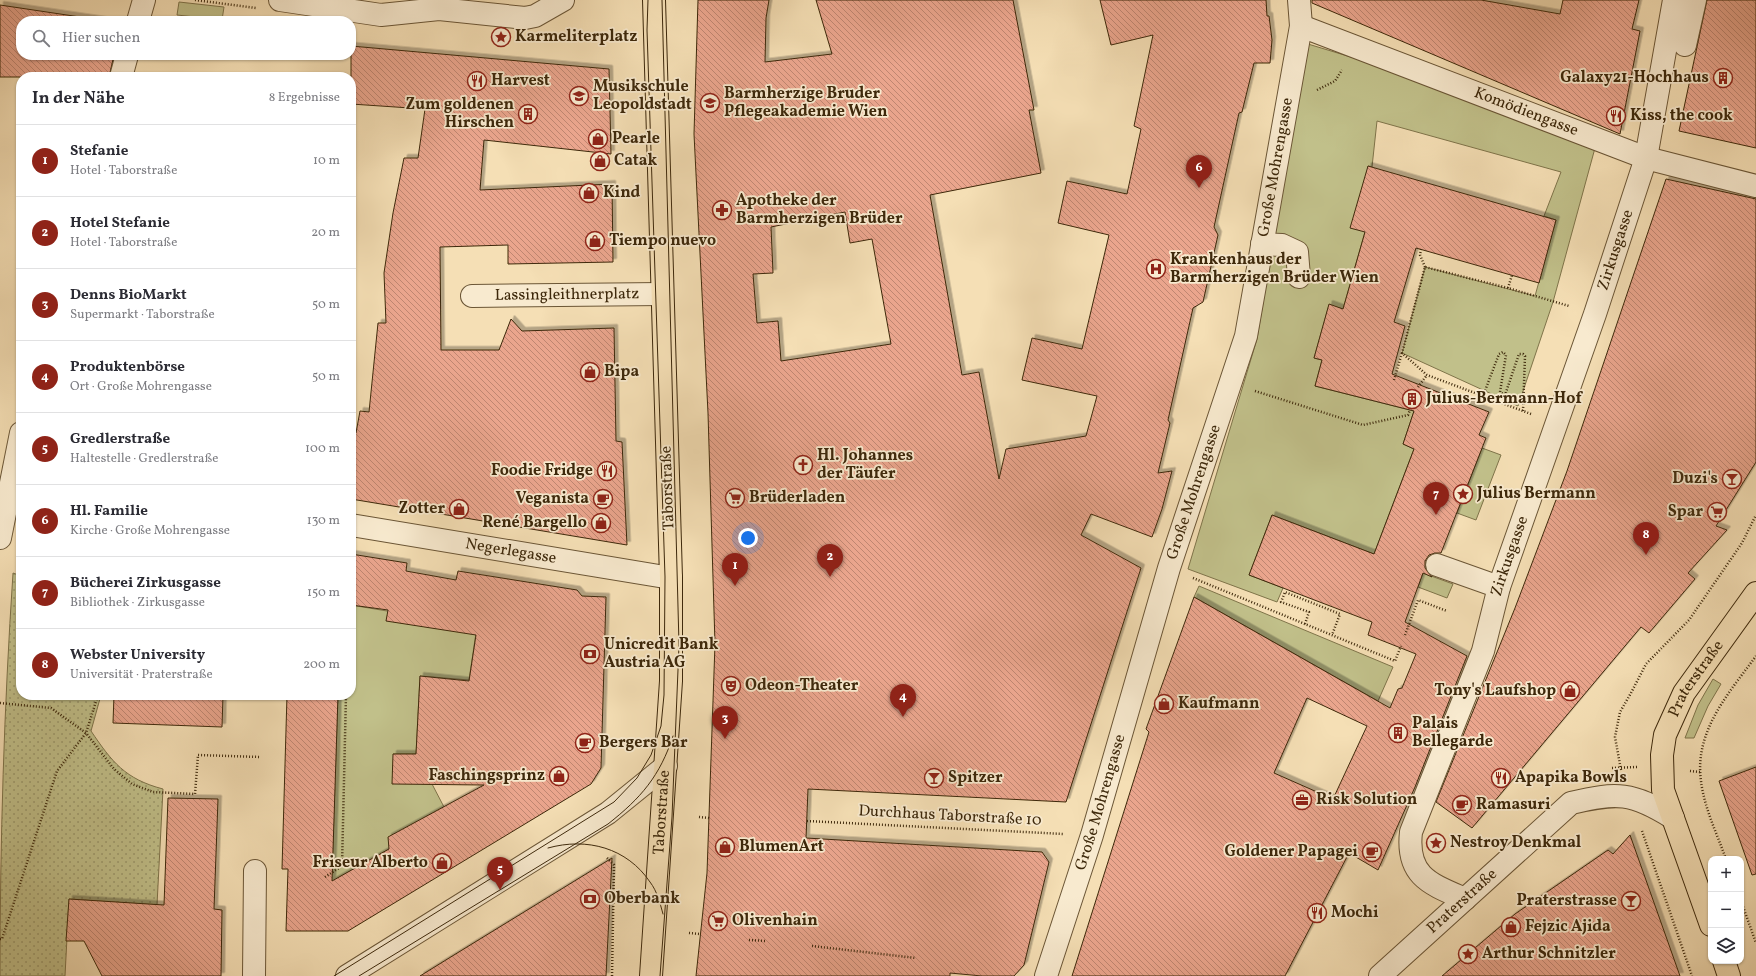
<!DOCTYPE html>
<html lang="de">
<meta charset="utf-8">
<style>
body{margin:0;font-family:Vollkorn,serif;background:#f2f2f3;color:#2b2b33}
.controls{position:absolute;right:12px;bottom:12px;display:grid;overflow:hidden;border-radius:8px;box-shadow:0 1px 3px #0004}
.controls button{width:36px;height:36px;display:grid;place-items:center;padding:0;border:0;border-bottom:1px solid #e1e1e2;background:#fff;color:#2b2b33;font:20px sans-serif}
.you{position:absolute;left:748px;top:538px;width:14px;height:14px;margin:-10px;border:3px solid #fff;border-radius:50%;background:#1a73e8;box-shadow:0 0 0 6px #1a73e833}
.badge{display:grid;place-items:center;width:26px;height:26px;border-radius:50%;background:#8f2418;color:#fff;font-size:13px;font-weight:700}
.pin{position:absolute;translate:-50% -33px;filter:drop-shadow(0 1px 2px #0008)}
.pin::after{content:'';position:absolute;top:21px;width:14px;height:12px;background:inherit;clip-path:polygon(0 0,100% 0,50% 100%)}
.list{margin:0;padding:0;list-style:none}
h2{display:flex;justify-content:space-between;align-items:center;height:52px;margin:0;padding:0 16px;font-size:17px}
h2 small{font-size:13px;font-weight:400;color:#7c7c81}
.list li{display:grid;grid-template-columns:26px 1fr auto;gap:12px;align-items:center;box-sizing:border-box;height:72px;padding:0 16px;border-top:1px solid #e1e1e2}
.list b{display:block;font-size:15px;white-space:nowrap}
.list p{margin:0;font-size:13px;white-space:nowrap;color:#7c7c81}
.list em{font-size:13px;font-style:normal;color:#7c7c81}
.icon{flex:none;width:22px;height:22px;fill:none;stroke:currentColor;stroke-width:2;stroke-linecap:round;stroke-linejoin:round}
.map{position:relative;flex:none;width:1756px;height:976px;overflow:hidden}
.search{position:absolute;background:#fff;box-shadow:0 1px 3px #0004;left:16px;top:16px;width:340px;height:44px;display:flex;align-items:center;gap:10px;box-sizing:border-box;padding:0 14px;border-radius:16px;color:#7c7c81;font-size:15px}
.panel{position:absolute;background:#fff;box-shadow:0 1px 3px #0004;left:16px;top:72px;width:340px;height:628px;border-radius:16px}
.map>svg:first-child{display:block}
</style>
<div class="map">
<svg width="1756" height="976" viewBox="0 0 1756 976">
<defs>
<pattern id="park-dots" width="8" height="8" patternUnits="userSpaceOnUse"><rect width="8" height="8" fill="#c1c08a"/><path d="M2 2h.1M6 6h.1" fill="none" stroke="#9e9c6f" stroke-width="1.8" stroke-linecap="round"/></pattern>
<pattern id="building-back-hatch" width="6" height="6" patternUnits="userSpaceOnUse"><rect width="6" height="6" fill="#eaa58d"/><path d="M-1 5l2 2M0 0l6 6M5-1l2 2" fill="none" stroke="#bf8671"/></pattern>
<filter id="shadow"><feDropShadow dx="3.5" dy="-3.5" stdDeviation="0" flood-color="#0004"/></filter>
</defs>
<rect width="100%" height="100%" fill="#f5dfb5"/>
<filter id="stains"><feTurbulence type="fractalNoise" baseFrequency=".005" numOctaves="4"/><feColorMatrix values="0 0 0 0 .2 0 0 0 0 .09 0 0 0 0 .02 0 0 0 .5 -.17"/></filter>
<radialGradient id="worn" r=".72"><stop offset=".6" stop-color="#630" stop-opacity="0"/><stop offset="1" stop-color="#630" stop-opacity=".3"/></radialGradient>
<g fill="#c1c08a" stroke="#7f744a">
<polygon points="179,2 224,7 222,20 177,15"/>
<polygon points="1308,44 1364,61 1595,148 1553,302 1518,406 1402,353 1425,267 1535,296 1556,220 1544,216 1561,172 1377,121 1372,167 1368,166 1365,232 1343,309 1329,305 1314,358 1322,360 1315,386 1414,411 1403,444 1414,449 1374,554 1272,515 1249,575 1283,588 1277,602 1188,569 1257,339 1295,110"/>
<polygon points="1482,448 1501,455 1476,520 1457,513"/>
<polygon points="1423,573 1453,584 1447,598 1418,587"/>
<polygon points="1199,586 1393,667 1378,701 1194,597"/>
<polygon points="351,605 477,626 469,680 420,676 416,754 393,754 432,784 444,807 389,849 333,881 326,882 332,872 338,695 351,695"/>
<polygon points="1713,679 1721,684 1708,706 1694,738 1685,738 1698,705"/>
</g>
<path fill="url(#park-dots)" stroke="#7f744a" d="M13,573L21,576V695H101L91,731C112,762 125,779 163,789L157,905L69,899L65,976H0C0,841 4,708 13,573Z"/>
<g fill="url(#building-back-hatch)" stroke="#3d280b" fill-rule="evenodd" filter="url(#shadow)">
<path d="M698,0H769L766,18L765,62L832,54L816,0H1013L1034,110H1029L1041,173L930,195L962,375L979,372L999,479L1006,449L1086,436L1097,396L1022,380L1032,338L1082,349L1109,235L1058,223L1067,181L1127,194L1141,129L1134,126L1153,35L1111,45L1100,0H1266L1267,16H1269L1272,40L1270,63H1254L1242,112L1239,113L1214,227L1218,235L1203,302L1193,308L1168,420L1170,423L1158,473L1172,471L1162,509L1152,537L1091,514L1081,535L1141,568L1066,802L808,789L806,838L1042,852L1049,862L1024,965L1014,976H982L950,973V976H696L707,873L715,644L708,413L694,134ZM845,212L850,243L872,239L891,344L781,361L778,321L757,323L753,274L773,273L771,227Z"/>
<polygon points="1312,0 1481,0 1560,14 1563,0 1639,0 1632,29 1640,31 1620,134 1312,3"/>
<polygon points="1707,0 1756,0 1756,148 1679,131"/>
<polygon points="0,5 107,21 21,21 21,55 114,55 109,77 0,77"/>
<polygon points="351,46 609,69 611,154 484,140 480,190 612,184 613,262 508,264 508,245 440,247 441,350 499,350 511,319 522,331 614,328 616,441 622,442 627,545 351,499 351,432 356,433 360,411 369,412 378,323 386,323 384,273 393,213 404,158 418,158 425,109 351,104"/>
<path d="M1368,166L1556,220L1539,283L1416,248L1394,322L1405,326L1392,374L1489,412L1479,435L1486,438L1441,553H1435L1429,555L1425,561V568L1432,577L1423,573L1405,622L1467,656L1415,787L1378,870L1349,853L1285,976H1072L1149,732L1146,729L1194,597L1390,708L1398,689L1402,688L1416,654L1368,635L1372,622L1249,575L1272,515L1374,554L1414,449L1403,444L1414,411L1315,386L1322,360L1314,358L1329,304L1343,309L1365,232L1350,228ZM1307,698L1367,726L1333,799L1274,773Z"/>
<polygon points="1666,179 1756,199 1756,462 1716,526 1727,530 1688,573 1695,579 1649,633 1641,627 1472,828 1436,802 1515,608 1567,471"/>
<polygon points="351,554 407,563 406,571 456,580 458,571 577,590 582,596 606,597 601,768 591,784 348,931 286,931 288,869 282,869 287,695 338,695 332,881 389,849 388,837 484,785 392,784 393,754 416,754 420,676 469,681 476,635 386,621 388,610 351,605"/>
<polygon points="114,695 223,695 222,727 113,723"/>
<polygon points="1756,767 1756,874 1752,875 1719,781"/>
<polygon points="168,798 218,799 214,909 222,910 221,976 102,976 84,941 66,941 69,899 164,905"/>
<polygon points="1630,835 1680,976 1442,976 1515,914 1608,850 1613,854"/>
<polygon points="612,858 606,976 420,976 454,955"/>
</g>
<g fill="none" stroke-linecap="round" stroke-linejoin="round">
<defs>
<g id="minor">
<polyline points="280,0 381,15 439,9 525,18 535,16 563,0"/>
<polyline points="138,21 144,0"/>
<path id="s1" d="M1301,26L1646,158L1756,186"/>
<polyline points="1685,45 1695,0"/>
<polyline points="121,77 127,55"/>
<polyline points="1262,244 1282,245 1297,252 1299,277"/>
<path id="s2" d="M472,296L662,294"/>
<path id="s3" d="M351,525L671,578"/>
<polyline points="0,538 21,433"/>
<polyline points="1437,565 1499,587"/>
<path id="s4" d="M1465,899C1430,884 1406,876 1411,832L1483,651L1499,587L1595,314L1646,158L1674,0"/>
<polyline points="254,976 255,871"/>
<polyline points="347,976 608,813 666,766"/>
<path id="s5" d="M1046,976L1092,835L1169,568L1246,336L1301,26L1299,0"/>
<path id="s6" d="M1380,976L1571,803C1617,792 1632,792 1673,818"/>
</g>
<g id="major">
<path id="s7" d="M1711,925L1663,790L1662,755L1665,735L1684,693L1756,593"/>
<polyline points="1724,961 1729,976"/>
<path id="s8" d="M651,976L671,681V578L654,0"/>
</g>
</defs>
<use href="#minor" stroke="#6b5636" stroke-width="24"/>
<use href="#major" stroke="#3d280b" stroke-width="24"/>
<g stroke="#3d280b" stroke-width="2.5" stroke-dasharray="1 2" stroke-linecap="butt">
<polyline points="195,0 256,8"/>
<polyline points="1317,90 1335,81 1342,70"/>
<polyline points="1421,249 1420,255 1425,267"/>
<polyline points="1508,288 1512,275"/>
<polyline points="1394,380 1402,353"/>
<polyline points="1418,387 1427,375"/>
<polyline points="1255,391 1363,425 1408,415 1410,410"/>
<polyline points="1483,396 1499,354 1503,352 1506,355 1500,392 1505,395 1519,354 1523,354 1525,356 1523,411"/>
<polyline points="1531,414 1427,375 1402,353 1425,267 1508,288 1569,306"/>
<polyline points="1193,578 1395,661 1401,646"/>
<polyline points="1305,624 1309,612 1281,602 1285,592 1340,614 1332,635"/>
<polyline points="1405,635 1418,600 1447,611"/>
<polyline points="0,703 51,708 86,733 114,769 132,784 153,792 195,794 198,755 260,757"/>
<polyline points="1612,768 1637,767"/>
<polyline points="1621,770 1615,737 1620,712 1631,693 1646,664 1689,620 1742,543 1756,515"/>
<polyline points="1690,771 1700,772"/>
<polyline points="699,817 709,818"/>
<polyline points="807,821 1064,834"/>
<polyline points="1642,831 1692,976"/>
<polyline points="607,858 614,865 612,976"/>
<path d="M1726,859C1717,834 1704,807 1701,781C1694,731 1729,693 1756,656"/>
<polyline points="325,877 342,866 346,695"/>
<polyline points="1741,901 1756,943"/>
<polyline points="689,933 700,934"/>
<polyline points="0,939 2,939 57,771 86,733 98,695"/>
<polyline points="749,940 766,941"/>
<polyline points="812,946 916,958"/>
</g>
<use href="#minor" stroke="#f8eacf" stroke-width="22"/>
<use href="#major" stroke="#f5dfb5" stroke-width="22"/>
<g stroke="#3d280b" stroke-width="1">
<path d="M548,848C587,837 627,848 650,882C657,891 660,903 663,914"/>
<polyline points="334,976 614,802 637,778 651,755 661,726 664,695 665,577 647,30 648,0"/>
<path d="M359,976L608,824C641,798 660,776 673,736"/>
<polyline points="660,976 672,817 679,645 662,0"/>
</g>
</g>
<defs>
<symbol id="sight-ring" viewBox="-11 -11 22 22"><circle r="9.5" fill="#f8eacf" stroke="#8f2418" stroke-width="1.5"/><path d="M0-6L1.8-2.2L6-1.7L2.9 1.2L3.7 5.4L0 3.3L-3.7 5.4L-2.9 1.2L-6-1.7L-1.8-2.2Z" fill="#8f2418"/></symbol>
<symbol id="building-ring" viewBox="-11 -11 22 22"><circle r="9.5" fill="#f8eacf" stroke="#8f2418" stroke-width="1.5"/><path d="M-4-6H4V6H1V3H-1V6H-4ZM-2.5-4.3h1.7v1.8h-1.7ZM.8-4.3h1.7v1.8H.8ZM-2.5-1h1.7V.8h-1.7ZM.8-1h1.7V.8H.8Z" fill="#8f2418"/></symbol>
<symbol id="restaurant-ring" viewBox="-11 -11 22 22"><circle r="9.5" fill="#f8eacf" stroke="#8f2418" stroke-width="1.5"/><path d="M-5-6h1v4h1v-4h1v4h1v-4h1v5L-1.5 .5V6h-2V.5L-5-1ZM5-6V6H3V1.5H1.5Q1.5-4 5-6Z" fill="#8f2418"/></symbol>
<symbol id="school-ring" viewBox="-11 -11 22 22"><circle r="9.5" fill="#f8eacf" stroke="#8f2418" stroke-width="1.5"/><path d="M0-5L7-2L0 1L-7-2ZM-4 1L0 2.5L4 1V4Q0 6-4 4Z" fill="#8f2418"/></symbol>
<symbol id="shop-ring" viewBox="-11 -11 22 22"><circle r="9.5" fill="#f8eacf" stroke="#8f2418" stroke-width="1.5"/><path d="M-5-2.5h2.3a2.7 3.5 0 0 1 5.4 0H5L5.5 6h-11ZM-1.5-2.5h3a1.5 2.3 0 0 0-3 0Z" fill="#8f2418"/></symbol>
<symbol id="pharmacy-ring" viewBox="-11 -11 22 22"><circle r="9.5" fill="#f8eacf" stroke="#8f2418" stroke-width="1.5"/><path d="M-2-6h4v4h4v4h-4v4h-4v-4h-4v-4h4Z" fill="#8f2418"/></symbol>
<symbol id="hospital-ring" viewBox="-11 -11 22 22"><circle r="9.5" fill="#f8eacf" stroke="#8f2418" stroke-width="1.5"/><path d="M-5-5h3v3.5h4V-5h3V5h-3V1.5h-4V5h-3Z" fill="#8f2418"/></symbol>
<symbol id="church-ring" viewBox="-11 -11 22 22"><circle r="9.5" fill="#f8eacf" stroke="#8f2418" stroke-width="1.5"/><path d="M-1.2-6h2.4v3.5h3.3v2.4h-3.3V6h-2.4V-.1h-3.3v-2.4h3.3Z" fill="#8f2418"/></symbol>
<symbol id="bar-ring" viewBox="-11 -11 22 22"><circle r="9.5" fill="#f8eacf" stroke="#8f2418" stroke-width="1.5"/><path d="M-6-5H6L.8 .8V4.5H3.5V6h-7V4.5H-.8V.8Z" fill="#8f2418"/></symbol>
<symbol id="supermarket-ring" viewBox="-11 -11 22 22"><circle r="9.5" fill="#f8eacf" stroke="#8f2418" stroke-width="1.5"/><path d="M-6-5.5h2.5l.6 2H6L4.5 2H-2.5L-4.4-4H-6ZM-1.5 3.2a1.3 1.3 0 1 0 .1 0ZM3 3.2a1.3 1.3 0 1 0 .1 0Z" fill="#8f2418"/></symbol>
<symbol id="cafe-ring" viewBox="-11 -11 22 22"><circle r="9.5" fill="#f8eacf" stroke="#8f2418" stroke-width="1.5"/><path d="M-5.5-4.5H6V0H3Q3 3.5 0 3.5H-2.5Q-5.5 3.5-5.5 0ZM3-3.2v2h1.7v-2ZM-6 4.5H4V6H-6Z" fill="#8f2418"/></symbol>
<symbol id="bank-ring" viewBox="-11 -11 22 22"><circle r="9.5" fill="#f8eacf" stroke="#8f2418" stroke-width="1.5"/><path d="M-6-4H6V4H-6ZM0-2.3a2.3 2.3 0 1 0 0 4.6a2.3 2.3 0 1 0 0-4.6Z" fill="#8f2418"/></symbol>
<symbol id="theatre-ring" viewBox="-11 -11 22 22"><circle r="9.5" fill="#f8eacf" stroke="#8f2418" stroke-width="1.5"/><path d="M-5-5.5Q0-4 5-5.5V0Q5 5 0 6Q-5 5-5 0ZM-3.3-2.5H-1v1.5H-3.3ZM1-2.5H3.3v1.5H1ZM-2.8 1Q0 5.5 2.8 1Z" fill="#8f2418"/></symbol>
<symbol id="office-ring" viewBox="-11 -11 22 22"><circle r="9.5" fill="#f8eacf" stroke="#8f2418" stroke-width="1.5"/><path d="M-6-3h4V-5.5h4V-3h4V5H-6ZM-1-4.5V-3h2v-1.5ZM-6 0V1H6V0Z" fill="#8f2418"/></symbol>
</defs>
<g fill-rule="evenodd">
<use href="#sight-ring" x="490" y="26" width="22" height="22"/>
<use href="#building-ring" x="1712" y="67" width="22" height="22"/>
<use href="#restaurant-ring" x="466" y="70" width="22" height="22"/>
<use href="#school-ring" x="568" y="85" width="22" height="22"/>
<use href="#school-ring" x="699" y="92" width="22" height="22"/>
<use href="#building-ring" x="517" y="103" width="22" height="22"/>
<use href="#restaurant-ring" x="1605" y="105" width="22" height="22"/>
<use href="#shop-ring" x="587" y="128" width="22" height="22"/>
<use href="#shop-ring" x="589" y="150" width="22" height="22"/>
<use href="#shop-ring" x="578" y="182" width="22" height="22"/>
<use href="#pharmacy-ring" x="711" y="199" width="22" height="22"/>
<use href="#shop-ring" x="584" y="230" width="22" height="22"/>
<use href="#hospital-ring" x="1145" y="258" width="22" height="22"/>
<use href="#shop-ring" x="579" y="361" width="22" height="22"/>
<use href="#building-ring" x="1401" y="388" width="22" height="22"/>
<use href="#church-ring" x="792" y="454" width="22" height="22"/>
<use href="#restaurant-ring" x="596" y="460" width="22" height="22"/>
<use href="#bar-ring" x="1721" y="468" width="22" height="22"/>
<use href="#sight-ring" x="1452" y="483" width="22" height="22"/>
<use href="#supermarket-ring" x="724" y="487" width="22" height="22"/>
<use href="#cafe-ring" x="592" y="488" width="22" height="22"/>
<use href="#shop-ring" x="448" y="498" width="22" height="22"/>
<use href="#supermarket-ring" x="1706" y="501" width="22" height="22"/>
<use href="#shop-ring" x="590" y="512" width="22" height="22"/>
<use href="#bank-ring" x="579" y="643" width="22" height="22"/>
<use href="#theatre-ring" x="720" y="675" width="22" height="22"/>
<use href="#shop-ring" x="1559" y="680" width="22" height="22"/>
<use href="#shop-ring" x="1153" y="693" width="22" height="22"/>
<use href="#building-ring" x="1387" y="722" width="22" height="22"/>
<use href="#cafe-ring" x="574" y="732" width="22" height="22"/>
<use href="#shop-ring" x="548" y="765" width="22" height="22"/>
<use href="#bar-ring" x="923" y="767" width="22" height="22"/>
<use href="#restaurant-ring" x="1490" y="767" width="22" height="22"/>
<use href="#office-ring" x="1291" y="789" width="22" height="22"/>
<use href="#cafe-ring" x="1451" y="794" width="22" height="22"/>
<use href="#sight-ring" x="1425" y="832" width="22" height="22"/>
<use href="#shop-ring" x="714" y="836" width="22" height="22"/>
<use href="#cafe-ring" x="1361" y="841" width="22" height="22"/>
<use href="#shop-ring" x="431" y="852" width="22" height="22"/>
<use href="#bank-ring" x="579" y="888" width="22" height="22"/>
<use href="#bar-ring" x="1620" y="890" width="22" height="22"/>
<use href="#restaurant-ring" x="1306" y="902" width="22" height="22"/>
<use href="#supermarket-ring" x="707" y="910" width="22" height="22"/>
<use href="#shop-ring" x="1500" y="916" width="22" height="22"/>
<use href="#sight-ring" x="1457" y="943" width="22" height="22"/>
</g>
<g text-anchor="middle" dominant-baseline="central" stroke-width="3.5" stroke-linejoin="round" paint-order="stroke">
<g font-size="16" font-weight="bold" fill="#3d280b" stroke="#f8eacf" text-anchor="start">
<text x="515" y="37">Karmeliterplatz</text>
<text x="1709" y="78" text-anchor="end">Galaxy21-Hochhaus</text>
<text x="491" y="81">Harvest</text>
<text x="593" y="87">Musikschule<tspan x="593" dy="18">Leopoldstadt</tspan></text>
<text x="724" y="94">Barmherzige Bruder<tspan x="724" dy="18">Pflegeakademie Wien</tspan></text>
<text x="514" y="105" text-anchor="end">Zum goldenen<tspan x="514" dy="18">Hirschen</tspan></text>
<text x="1630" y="116">Kiss, the cook</text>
<text x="612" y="139">Pearle</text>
<text x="614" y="161">Catak</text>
<text x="603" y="193">Kind</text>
<text x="736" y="201">Apotheke der<tspan x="736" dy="18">Barmherzigen Brüder</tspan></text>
<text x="609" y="241">Tiempo nuevo</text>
<text x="1170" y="260">Krankenhaus der<tspan x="1170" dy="18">Barmherzigen Brüder Wien</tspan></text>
<text x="604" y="372">Bipa</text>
<text x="1426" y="399">Julius-Bermann-Hof</text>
<text x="817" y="456">Hl. Johannes<tspan x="817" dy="18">der Täufer</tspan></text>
<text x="593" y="471" text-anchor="end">Foodie Fridge</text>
<text x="1718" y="479" text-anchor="end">Duzi's</text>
<text x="1477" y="494">Julius Bermann</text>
<text x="749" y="498">Brüderladen</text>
<text x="589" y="499" text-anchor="end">Veganista</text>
<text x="445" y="509" text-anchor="end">Zotter</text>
<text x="1703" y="512" text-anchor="end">Spar</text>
<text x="587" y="523" text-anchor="end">René Bargello</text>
<text x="604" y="645">Unicredit Bank<tspan x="604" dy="18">Austria AG</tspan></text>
<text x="745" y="686">Odeon-Theater</text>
<text x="1556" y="691" text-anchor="end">Tony's Laufshop</text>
<text x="1178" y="704">Kaufmann</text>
<text x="1412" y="724">Palais<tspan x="1412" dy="18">Bellegarde</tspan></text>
<text x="599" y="743">Bergers Bar</text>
<text x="545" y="776" text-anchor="end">Faschingsprinz</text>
<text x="948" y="778">Spitzer</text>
<text x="1515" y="778">Apapika Bowls</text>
<text x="1316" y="800">Risk Solution</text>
<text x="1476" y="805">Ramasuri</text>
<text x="1450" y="843">Nestroy Denkmal</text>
<text x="739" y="847">BlumenArt</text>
<text x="1358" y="852" text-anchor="end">Goldener Papagei</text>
<text x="428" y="863" text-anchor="end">Friseur Alberto</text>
<text x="604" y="899">Oberbank</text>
<text x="1617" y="901" text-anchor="end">Praterstrasse</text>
<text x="1331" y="913">Mochi</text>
<text x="732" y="921">Olivenhain</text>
<text x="1525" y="927">Fejzic Ajida</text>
<text x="1482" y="954">Arthur Schnitzler</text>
</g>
<g font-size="16" fill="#3d280b" stroke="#f8eacf">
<text stroke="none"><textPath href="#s1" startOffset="241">Komödiengasse</textPath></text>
<text stroke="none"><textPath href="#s5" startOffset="842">Große Mohrengasse</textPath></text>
<text stroke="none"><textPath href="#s4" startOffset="713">Zirkusgasse</textPath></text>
<text stroke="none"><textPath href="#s2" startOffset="95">Lassingleithnerplatz</textPath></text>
<text transform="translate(668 488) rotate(-92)">Taborstraße</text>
<text stroke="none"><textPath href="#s5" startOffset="506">Große Mohrengasse</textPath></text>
<text stroke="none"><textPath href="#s3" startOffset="162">Negerlegasse</textPath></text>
<text stroke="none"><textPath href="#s4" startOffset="389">Zirkusgasse</textPath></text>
<text stroke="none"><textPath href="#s7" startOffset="263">Praterstraße</textPath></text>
<text stroke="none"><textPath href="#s5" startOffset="182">Große Mohrengasse</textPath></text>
<text stroke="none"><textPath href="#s8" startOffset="164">Taborstraße</textPath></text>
<text transform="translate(950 816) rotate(3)">Durchhaus Taborstraße 10</text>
<text stroke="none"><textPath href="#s6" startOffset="111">Praterstraße</textPath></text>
</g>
</g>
<rect width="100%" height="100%" filter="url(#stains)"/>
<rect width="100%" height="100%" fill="url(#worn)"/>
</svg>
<div class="controls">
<button>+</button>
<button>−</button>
<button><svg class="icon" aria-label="layers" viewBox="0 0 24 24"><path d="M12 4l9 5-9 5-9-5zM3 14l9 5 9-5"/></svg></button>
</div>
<div class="you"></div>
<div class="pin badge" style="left:735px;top:586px">1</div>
<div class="pin badge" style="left:830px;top:577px">2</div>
<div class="pin badge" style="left:725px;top:739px">3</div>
<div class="pin badge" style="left:903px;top:717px">4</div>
<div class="pin badge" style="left:500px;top:890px">5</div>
<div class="pin badge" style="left:1199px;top:188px">6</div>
<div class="pin badge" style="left:1436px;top:515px">7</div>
<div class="pin badge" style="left:1646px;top:555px">8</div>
<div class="search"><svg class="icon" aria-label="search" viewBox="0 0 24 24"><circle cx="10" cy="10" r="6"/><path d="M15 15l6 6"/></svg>Hier suchen</div>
<section class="panel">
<h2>In der Nähe<small>8 Ergebnisse</small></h2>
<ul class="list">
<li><span class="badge">1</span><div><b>Stefanie</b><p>Hotel · Taborstraße</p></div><em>10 m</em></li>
<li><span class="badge">2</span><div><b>Hotel Stefanie</b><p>Hotel · Taborstraße</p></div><em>20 m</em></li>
<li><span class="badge">3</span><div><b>Denns BioMarkt</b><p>Supermarkt · Taborstraße</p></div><em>50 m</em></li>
<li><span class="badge">4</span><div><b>Produktenbörse</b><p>Ort · Große Mohrengasse</p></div><em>50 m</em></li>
<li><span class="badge">5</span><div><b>Gredlerstraße</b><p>Haltestelle · Gredlerstraße</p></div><em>100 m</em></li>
<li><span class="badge">6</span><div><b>Hl. Familie</b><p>Kirche · Große Mohrengasse</p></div><em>130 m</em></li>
<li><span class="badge">7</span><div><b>Bücherei Zirkusgasse</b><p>Bibliothek · Zirkusgasse</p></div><em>150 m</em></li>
<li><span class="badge">8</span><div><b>Webster University</b><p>Universität · Praterstraße</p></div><em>200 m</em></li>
</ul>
</section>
</div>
